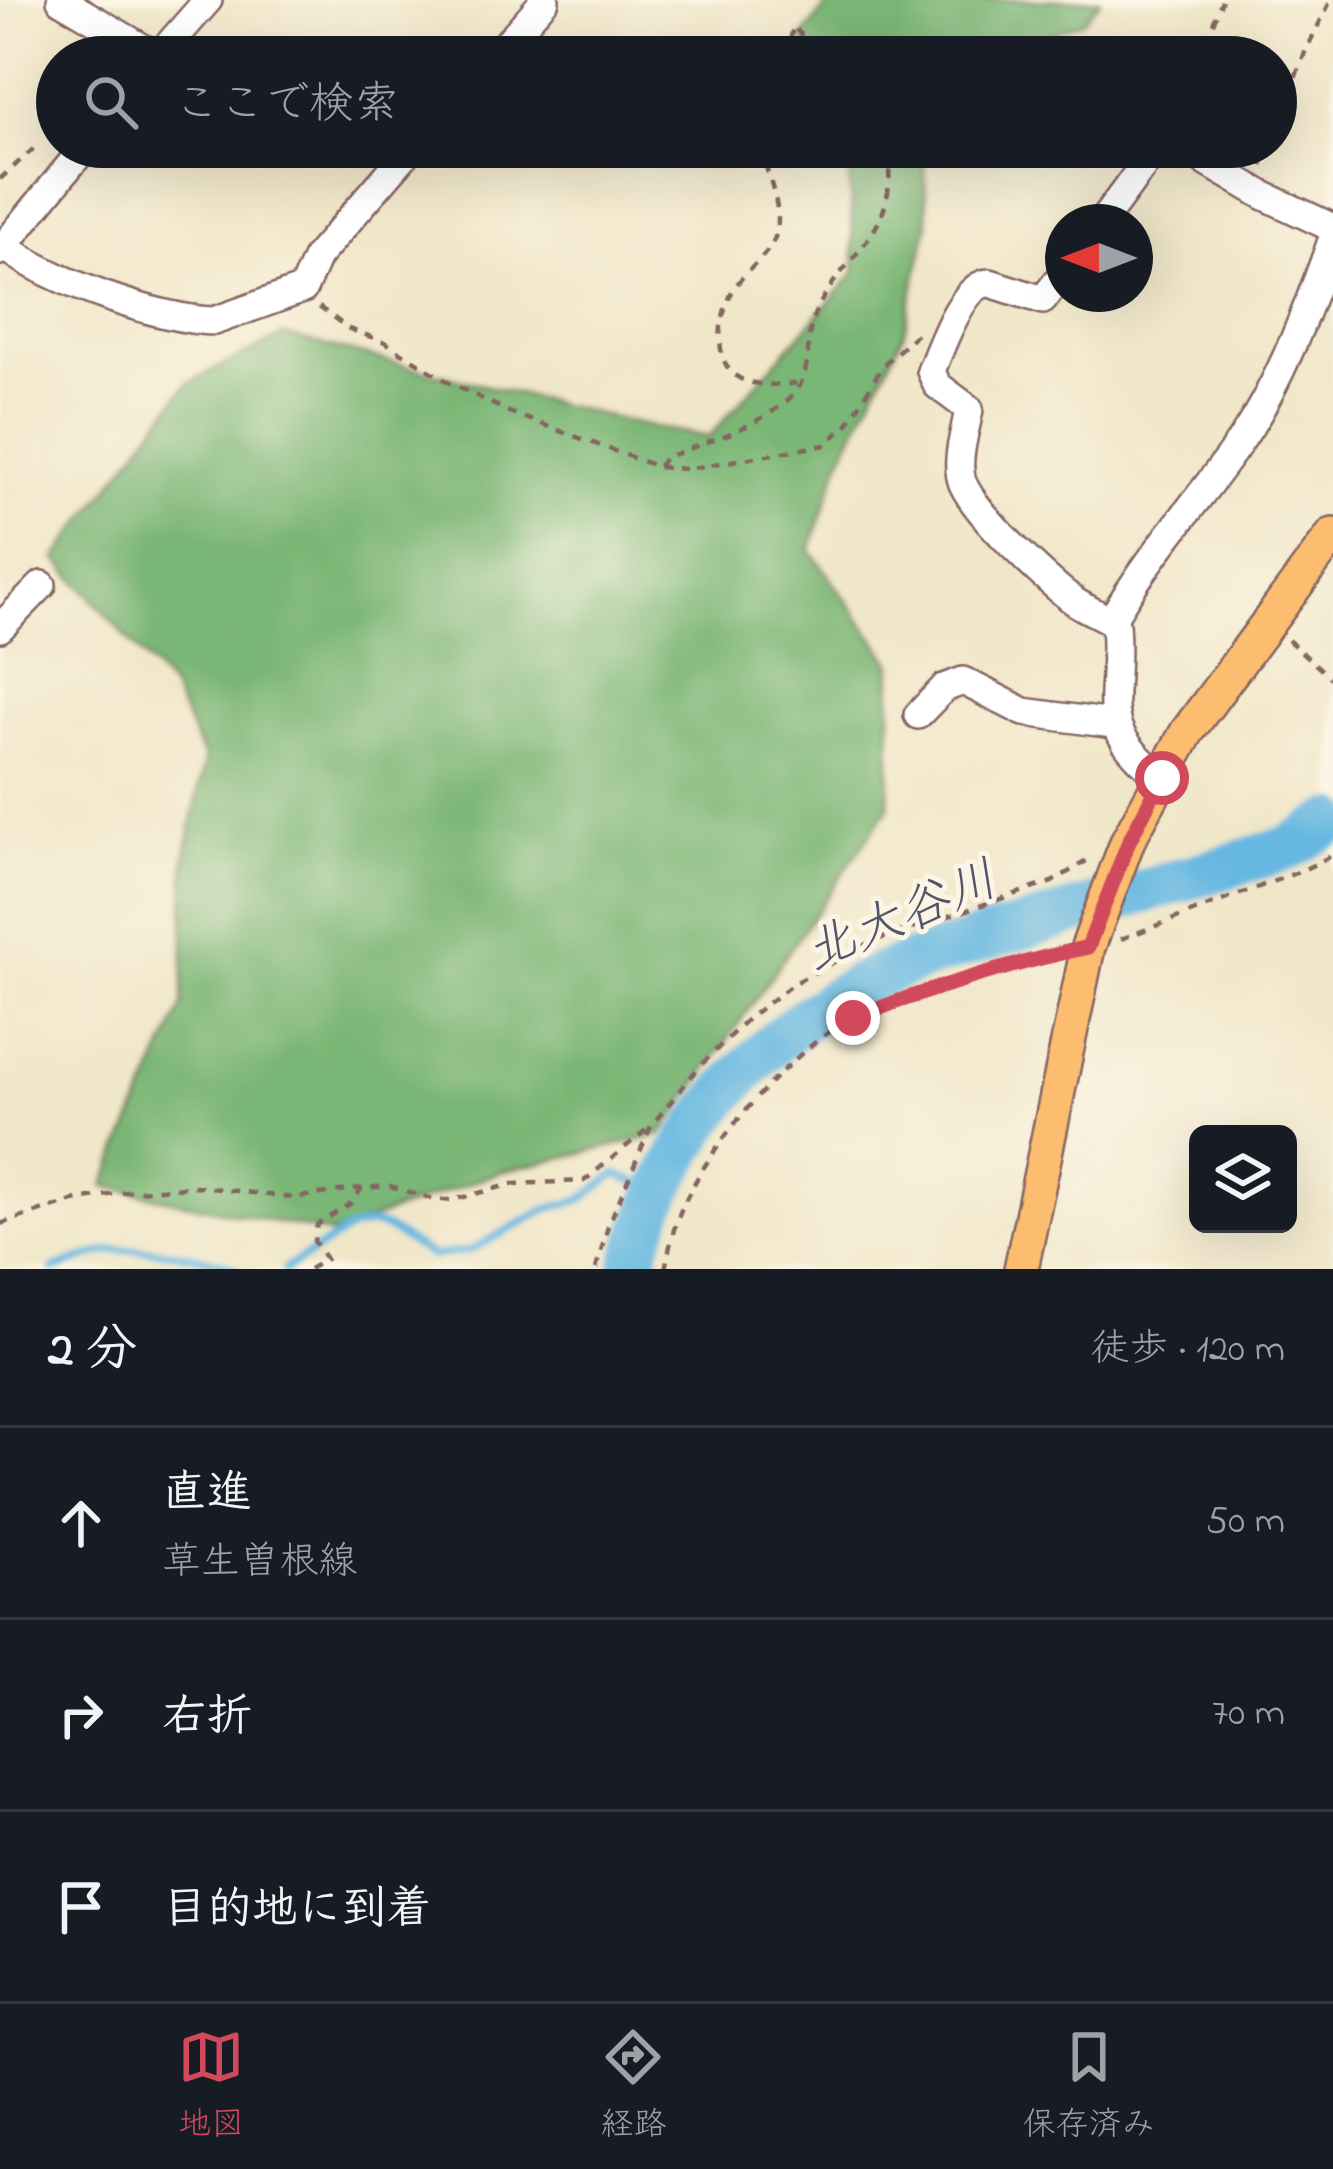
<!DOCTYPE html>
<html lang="ja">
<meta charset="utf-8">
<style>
body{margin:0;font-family:"Indie Flower","Klee One",sans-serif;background:#20242c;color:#f1f3f6}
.controls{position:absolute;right:36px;bottom:36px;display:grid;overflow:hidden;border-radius:18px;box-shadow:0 12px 48px #0002}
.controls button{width:108px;height:108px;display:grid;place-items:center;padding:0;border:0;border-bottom:3px solid #363941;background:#171b24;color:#f1f3f6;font:60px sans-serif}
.compass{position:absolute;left:1045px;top:204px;width:108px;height:108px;border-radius:50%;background:#171b24;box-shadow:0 12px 48px #0002;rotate:270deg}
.stop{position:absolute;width:36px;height:36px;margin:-27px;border:9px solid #d1495b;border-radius:50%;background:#fff}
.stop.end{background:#d1495b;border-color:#fff;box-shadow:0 3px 12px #0008}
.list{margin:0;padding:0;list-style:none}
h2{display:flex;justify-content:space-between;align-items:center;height:156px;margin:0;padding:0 48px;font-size:51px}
h2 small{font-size:39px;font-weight:400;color:#9ea1a6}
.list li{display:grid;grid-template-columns:78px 1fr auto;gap:36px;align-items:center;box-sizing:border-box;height:192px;padding:0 48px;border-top:3px solid #363941}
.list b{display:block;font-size:45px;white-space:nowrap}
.list p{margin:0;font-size:39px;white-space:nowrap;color:#9ea1a6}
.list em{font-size:39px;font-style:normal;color:#9ea1a6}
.icon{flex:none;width:66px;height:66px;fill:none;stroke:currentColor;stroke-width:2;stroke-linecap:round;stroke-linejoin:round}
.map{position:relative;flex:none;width:1333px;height:1269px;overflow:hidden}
.search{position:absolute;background:#171b24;box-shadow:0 12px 48px #0002;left:36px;right:36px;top:36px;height:132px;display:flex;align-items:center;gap:30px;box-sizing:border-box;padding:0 42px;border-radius:66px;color:#9ea1a6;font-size:45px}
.sheet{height:732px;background:#171b24}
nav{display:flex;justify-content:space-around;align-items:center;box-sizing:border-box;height:168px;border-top:3px solid #363941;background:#171b24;font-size:33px;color:#9ea1a6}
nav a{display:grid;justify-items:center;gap:6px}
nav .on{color:#d1495b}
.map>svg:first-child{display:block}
</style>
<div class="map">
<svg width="1333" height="1269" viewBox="0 0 1333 1269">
<rect width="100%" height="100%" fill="#fcf5e5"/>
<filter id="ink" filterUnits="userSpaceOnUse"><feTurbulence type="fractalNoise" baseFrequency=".00833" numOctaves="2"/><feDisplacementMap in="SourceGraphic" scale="24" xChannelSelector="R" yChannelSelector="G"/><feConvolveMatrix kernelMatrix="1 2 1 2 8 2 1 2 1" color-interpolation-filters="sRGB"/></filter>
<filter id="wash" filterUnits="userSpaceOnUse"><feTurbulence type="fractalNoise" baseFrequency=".004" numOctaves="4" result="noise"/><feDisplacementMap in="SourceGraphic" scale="48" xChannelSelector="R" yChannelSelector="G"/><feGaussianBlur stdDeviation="2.7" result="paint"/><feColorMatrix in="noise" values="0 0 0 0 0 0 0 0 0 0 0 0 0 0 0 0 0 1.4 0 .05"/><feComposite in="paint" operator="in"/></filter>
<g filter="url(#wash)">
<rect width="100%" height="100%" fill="#f0e6c8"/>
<g fill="#7ab674" stroke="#626a50" stroke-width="3">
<polygon points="831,0 1101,0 1083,21 991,57 810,57 802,38"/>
<polygon points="842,147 923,147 928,225 903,335 841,459 810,550 892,663 889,807 661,1135 500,1172 332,1234 104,1186 183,1005 185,858 205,759 171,688 56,558 188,383 284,335 641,425 709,437 855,273 849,171"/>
</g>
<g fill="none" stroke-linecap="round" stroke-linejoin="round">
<g stroke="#66b8e1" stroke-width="8">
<path d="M53,1269C68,1264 84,1257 100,1253C135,1244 202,1254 236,1269"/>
<polyline points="285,1269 348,1230 369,1224 383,1226 432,1256 469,1251 547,1209 581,1200 616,1174 659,1192"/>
</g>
<path stroke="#66b8e1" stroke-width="45" d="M632,1269C662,1154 741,1054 844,993C896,963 959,947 1016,930C1106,902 1197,876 1288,848L1333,822"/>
</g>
</g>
<g filter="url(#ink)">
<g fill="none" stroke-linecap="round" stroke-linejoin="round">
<defs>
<g id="minor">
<polyline points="61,0 158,57"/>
<polyline points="158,57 208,0"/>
<polyline points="495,57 545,0"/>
<polyline points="1181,147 1263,195 1333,228"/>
<polyline points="1102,222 1157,147"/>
<path d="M5,246C43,279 163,321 214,321L303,289L317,257L412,147"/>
<polyline points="0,251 85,147"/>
<path d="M1063,274L1043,300L990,283C963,282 941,347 931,371L937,385L969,409C966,430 954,462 963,484C978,517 1044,578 1074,601C1087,610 1102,615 1115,624C1122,700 1090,723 1162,778"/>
<path d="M1111,621C1148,556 1198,502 1241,440C1282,380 1308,307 1333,238"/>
<polyline points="0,628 42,585"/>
<polyline points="918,715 944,688 963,681 1024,712 1113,724"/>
</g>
<polyline id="major" points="1021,1269 1088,947 1128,840 1187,732 1333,535"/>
</defs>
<use href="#minor" stroke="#846562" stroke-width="32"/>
<use href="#major" stroke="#846562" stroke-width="38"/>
<g stroke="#846562" stroke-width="4.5" stroke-dasharray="9 9" stroke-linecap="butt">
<path d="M559,57C581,49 602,39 621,57"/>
<polyline points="787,57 793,26 821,57"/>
<polyline points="1200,57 1222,0"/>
<polyline points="1276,127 1306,50 1331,0"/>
<path d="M762,147C765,174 782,203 777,230C773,253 751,265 738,283C719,308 707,369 746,381C764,387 785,384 803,383"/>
<polyline points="1262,166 1268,147"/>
<polyline points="0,179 40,143"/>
<path d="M319,307L349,329L385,342L448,382L509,412L658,467L665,458C707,441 757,428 790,398C816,374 802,341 816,311C848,247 901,235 887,147"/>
<polyline points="658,467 686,469 825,445 848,424 883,365 918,333"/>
<polyline points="1288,640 1333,680"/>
<polyline points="1121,939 1301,871 1333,855"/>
<polyline points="0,1224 73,1201 127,1192 196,1186 293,1198 360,1188"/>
<polyline points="309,1269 326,1259 314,1241 317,1225 351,1203 362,1188 390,1186 435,1200 453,1200 512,1184 584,1181 651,1126"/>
<polyline points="596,1269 608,1226 651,1126 699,1067 748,1018 793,984 873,941 1052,882 1093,857"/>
<path d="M665,1269C669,1252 672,1232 679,1215C706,1147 788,1051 854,1017C916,986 990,969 1057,954"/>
</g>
<use href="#minor" stroke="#fff" stroke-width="27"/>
<use href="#major" stroke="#fcbd6f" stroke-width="33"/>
</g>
</g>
<g fill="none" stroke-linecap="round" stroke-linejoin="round" filter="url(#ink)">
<path stroke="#d1495b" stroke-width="15" d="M853,1018C930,988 1007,965 1088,947L1129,841L1162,778"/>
</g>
<g text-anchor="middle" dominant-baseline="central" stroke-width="10" stroke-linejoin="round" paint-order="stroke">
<g font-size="51" font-style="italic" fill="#54556b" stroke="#fcf5e5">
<text transform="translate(902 919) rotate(-23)">北大谷川</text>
</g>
</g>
</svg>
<div class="controls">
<button><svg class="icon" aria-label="layers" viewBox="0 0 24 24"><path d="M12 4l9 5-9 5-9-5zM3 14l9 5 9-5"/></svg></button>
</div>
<svg class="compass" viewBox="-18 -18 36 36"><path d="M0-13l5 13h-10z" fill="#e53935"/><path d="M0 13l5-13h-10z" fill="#9ea1a6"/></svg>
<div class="stop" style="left:1162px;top:778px"></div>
<div class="stop end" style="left:853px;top:1018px"></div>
<div class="search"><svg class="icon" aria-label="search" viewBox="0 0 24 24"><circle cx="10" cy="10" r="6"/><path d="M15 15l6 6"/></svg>ここで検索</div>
</div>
<section class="sheet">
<h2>2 分<small>徒歩 · 120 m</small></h2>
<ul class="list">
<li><svg class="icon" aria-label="ahead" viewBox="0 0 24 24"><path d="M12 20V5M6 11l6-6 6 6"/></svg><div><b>直進</b><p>草生曽根線</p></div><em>50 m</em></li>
<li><svg class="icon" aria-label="right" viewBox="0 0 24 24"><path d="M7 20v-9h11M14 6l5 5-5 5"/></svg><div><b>右折</b></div><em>70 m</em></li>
<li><svg class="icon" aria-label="arrive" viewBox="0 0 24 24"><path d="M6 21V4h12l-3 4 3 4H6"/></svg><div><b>目的地に到着</b></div></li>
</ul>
</section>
<nav>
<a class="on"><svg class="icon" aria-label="map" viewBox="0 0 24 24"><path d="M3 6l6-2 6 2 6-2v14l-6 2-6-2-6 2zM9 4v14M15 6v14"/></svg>地図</a>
<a><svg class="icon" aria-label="directions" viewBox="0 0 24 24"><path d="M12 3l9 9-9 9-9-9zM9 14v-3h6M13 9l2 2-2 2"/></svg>経路</a>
<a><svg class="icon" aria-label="saved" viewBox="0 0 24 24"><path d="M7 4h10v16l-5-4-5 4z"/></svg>保存済み</a>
</nav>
